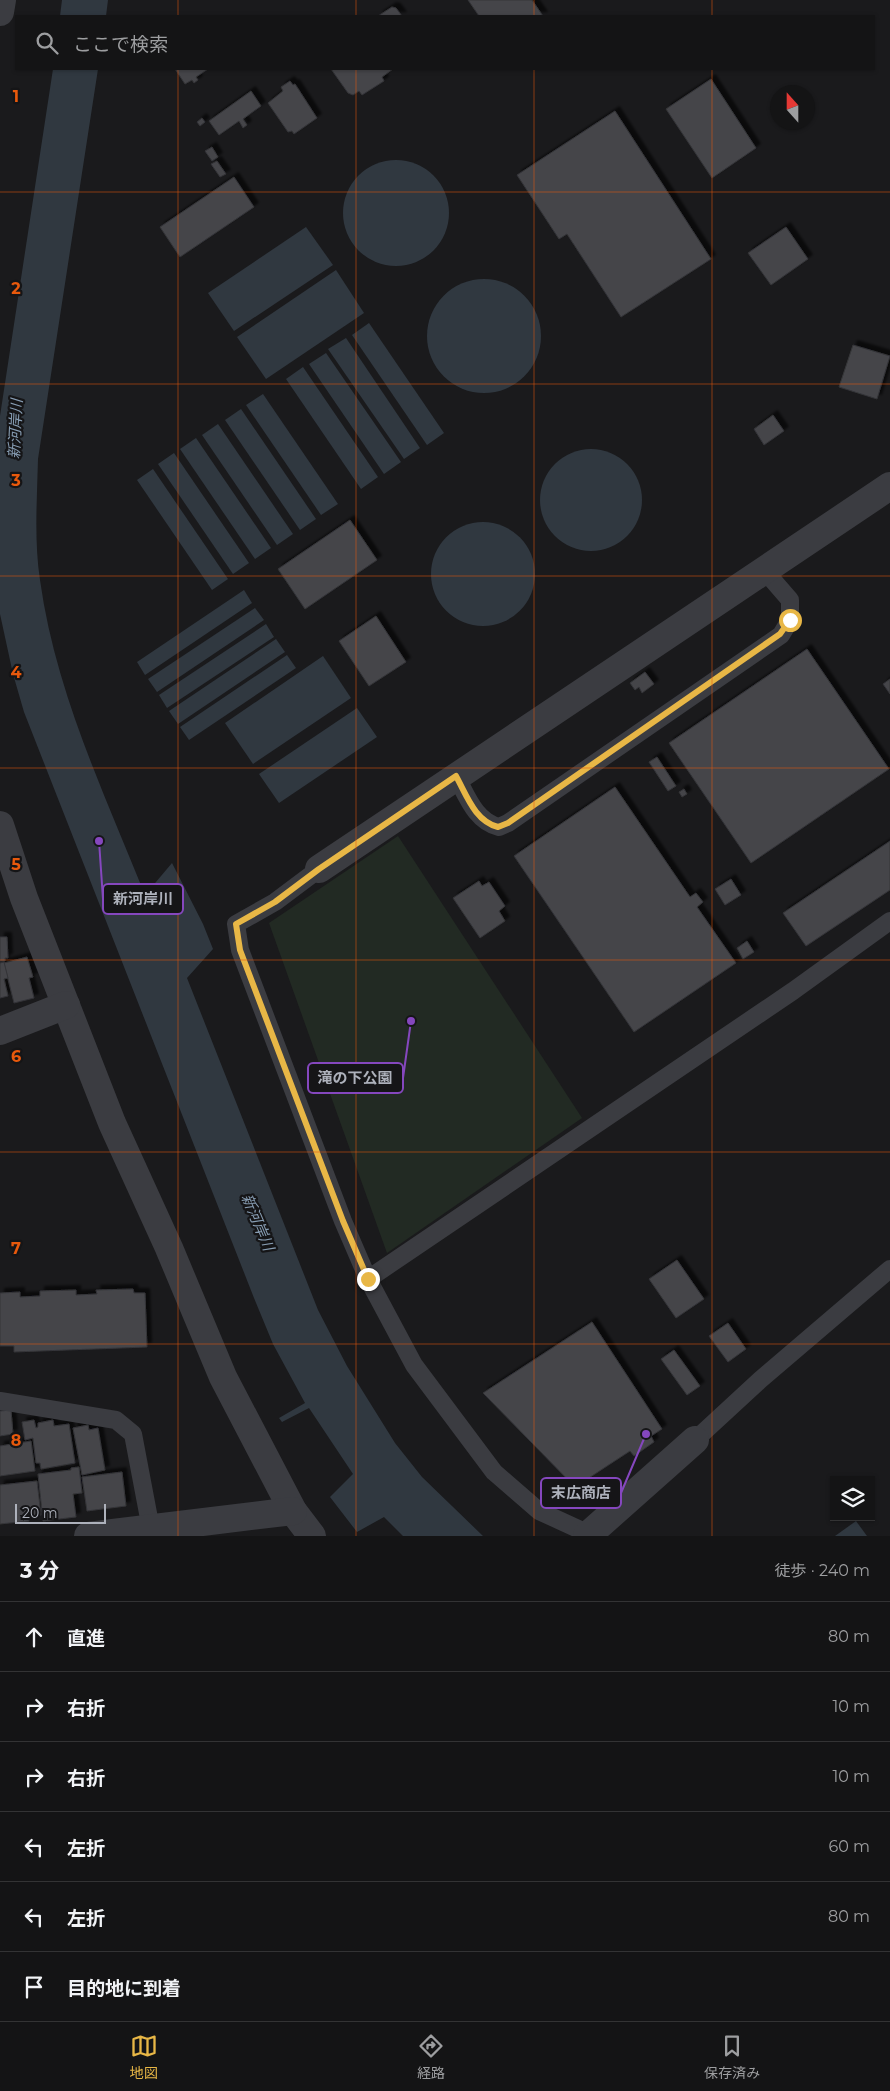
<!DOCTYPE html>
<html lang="ja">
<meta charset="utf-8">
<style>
body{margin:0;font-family:Montserrat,"Noto Sans JP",sans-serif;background:#1d1d1e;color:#f1f3f6}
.controls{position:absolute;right:15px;bottom:15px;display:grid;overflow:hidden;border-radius:0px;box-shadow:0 1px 4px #0004}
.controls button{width:45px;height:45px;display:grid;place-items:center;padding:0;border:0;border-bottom:1px solid #333334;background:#141415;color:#f1f3f6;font:25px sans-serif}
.compass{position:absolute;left:770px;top:85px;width:45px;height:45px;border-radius:50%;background:#141415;box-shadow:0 1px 4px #0004;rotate:339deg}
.scale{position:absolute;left:15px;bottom:12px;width:91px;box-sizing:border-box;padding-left:5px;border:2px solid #adb1bb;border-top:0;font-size:14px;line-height:18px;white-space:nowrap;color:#adb1bb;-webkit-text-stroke:4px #151517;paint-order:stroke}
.stop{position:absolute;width:15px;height:15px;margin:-11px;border:4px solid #e8b746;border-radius:50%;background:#fff}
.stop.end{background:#e8b746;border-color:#fff;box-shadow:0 1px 5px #0008}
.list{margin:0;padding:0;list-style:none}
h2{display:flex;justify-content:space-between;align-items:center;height:65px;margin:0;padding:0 20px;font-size:21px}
h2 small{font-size:16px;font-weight:400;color:#9d9ea0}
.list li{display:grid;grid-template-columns:32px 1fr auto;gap:15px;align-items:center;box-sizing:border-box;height:70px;padding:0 20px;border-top:1px solid #333334}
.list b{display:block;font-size:19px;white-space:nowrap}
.list em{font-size:16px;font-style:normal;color:#9d9ea0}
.icon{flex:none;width:28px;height:28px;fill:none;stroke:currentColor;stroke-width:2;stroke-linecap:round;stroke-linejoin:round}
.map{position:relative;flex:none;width:890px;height:1536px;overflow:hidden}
.search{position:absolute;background:#141415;box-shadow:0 1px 4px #0004;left:15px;right:15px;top:15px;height:55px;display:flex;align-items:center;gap:12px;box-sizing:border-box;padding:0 18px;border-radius:0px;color:#9d9ea0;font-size:19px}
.sheet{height:485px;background:#141415}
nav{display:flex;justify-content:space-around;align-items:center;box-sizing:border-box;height:70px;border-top:1px solid #333334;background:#141415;font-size:14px;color:#9d9ea0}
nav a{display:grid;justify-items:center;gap:2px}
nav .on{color:#e8b746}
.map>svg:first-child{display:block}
</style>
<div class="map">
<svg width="890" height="1536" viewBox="0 0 890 1536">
<defs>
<filter id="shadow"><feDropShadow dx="4.5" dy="-4.5" stdDeviation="1" flood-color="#0009"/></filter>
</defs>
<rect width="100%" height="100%" fill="#1a1a1c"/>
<polygon fill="#222a23" points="398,836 582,1118 387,1253 269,923"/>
<g fill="#303840">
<polygon points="62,0 108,0 106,16 60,16"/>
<path d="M53,69H98L38,459C37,499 34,541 40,580C55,690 104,793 145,895L172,863L203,924L213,949L187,978L318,1310L347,1366L395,1443L422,1477L483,1536H403L384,1517L357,1532L330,1497L353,1474L309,1408L282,1422L279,1418L305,1403L273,1344L254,1298L24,712L13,674L0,614V416Z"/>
<circle cx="396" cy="213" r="53"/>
<polygon points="306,227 333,265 234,331 208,293"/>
<polygon points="336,270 364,313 266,379 237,337"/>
<circle cx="484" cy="336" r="57"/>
<polygon points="369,323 444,433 427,445 352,335"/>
<polygon points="346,338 420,448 404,459 328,349"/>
<polygon points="326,353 401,462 384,474 309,364"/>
<polygon points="303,367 378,477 361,489 286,379"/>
<polygon points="263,394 338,504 321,515 246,405"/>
<polygon points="241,409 316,519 300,530 225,420"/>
<polygon points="218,424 293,534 277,545 202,435"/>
<polygon points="196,438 271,548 255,559 180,449"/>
<circle cx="591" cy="500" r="51"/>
<polygon points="174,453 249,563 233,574 158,464"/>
<polygon points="153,469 228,579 212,590 137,480"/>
<circle cx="483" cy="574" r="52"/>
<polygon points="244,590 252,603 145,675 137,662"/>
<polygon points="255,608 264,620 157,692 148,679"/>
<polygon points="266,624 274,637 167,708 159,695"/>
<polygon points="276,639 285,652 178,724 169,711"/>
<polygon points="287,655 296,668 189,740 180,727"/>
<polygon points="323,656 351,698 253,764 225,723"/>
<polygon points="357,708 377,737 279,803 259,774"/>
<polygon points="856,1521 867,1536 835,1536"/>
</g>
<g fill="#444549" stroke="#343438" filter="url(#shadow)">
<polygon points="468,0 532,0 543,16 479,16"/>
<polygon points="392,7 396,8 402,16 378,16"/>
<polygon points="175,69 208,69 196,77 198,80 194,83 192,80 185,84"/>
<polygon points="331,69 393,69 382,77 384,81 362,95 359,91 353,95 348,93"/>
<polygon points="711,79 756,148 712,178 666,109"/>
<polygon points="290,81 293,85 295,84 317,118 294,134 292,131 288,132 268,103 283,91 281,87"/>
<polygon points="251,91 261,106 243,119 247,125 243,128 239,121 219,135 209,121"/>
<polygon points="615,111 711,259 621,317 567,234 559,239 517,175"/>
<polygon points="202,118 205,122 200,126 197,122"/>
<polygon points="212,147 218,157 212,161 205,151"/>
<polygon points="217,161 226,174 220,177 211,164"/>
<polygon points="234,177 254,207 180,257 160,227"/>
<polygon points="786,227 808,259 771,285 748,253"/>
<polygon points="853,345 890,356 877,399 839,387"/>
<polygon points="773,415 784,431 764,445 754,429"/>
<polygon points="350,520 377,560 305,609 278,569"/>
<polygon points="376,616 406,662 369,686 339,641"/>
<polygon points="807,649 889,769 751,863 669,743"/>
<polygon points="645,672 654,684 642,693 639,687 635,690 630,683"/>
<polygon points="890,679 890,694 883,684"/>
<polygon points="657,757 676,786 668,791 649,762"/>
<polygon points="615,787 690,897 696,893 703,902 697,907 736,963 634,1032 514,856"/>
<polygon points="684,789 687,794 682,797 679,792"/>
<polygon points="890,841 890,890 806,946 783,913"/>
<polygon points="731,879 741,895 725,905 715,889"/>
<polygon points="479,881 482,886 489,882 505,906 499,911 505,921 480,938 453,898"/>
<polygon points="0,937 7,937 8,958 5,958 5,961 0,961"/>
<polygon points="747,941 754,952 743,959 737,948"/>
<polygon points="27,957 33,977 29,978 34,998 14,1003 4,963"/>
<polygon points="4,962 8,978 4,979 8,996 0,998 0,963"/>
<polygon points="677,1260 704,1299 676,1318 649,1279"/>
<polygon points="133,1289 134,1293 145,1293 147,1347 14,1352 14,1346 0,1346 0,1293 20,1292 20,1297 40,1296 40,1291 76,1290 76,1295 97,1294 96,1290"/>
<polygon points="592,1322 662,1429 651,1436 654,1442 634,1456 630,1451 575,1487 483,1393"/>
<polygon points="728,1323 746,1349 728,1362 709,1336"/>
<polygon points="674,1350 700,1386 687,1395 661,1359"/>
<polygon points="11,1410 13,1434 0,1436 0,1411"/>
<polygon points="34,1420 36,1428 38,1427 38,1423 53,1420 54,1426 69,1424 75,1463 41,1469 40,1463 36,1463 33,1438 25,1440 22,1422"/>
<polygon points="88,1425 89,1430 98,1428 105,1470 82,1475 73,1428"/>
<polygon points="31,1441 35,1471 0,1476 0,1446"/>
<polygon points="79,1467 82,1493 73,1494 76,1517 43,1521 38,1474 71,1470 71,1468"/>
<polygon points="122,1472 126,1506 87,1511 82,1477"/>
<polygon points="37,1481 41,1515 28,1516 29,1521 0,1524 0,1485"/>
</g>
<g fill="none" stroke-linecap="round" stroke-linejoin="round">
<g stroke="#3b3c41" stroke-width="18">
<path d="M456,776C467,796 475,821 499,827L508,823L781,635L790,620V600L764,570"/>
<polyline points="319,869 275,902 236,924 240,950 343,1221 368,1279 414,1365 494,1472 539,1511 589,1534"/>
<polyline points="368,1279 793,991 890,921"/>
<polyline points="0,1401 116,1420 133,1434 151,1529"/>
<polyline points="695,1440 760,1380 890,1269"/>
</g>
<g stroke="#3b3c41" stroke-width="28">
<polyline points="0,12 2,0"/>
<polyline points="0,825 24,898 112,1123 169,1248 223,1377 293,1511 312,1536"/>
<polyline points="319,869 890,486"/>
<polyline points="0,1031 66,1005"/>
<polyline points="88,1536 293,1511"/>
<polyline points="587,1536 695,1440"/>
</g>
</g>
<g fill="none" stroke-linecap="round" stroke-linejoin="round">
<path stroke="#e8b746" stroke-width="6" d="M368,1279L343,1221L240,950L236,924L275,902L319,869L456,776C467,796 475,821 498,827L508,823L780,634L790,620"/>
</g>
<path fill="none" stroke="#e8590c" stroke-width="1" stroke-opacity="0.55" d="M178,0V16M356,0V16M534,0V16M712,0V16M178,69V1536M356,69V1536M534,69V1536M712,69V1536M0,192H890M0,384H890M0,576H890M0,768H890M0,960H890M0,1152H890M0,1344H890"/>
<g text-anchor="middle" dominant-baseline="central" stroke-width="4.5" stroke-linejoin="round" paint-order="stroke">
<g font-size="15" font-style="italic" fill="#879db3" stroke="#151517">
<text transform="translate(15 429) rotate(-87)">新河岸川</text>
<text transform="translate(258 1222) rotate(67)">新河岸川</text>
</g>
</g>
<g font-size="16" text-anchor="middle" font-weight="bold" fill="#e8590c" stroke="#151517" stroke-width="4.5" stroke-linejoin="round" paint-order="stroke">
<text x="16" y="102">1</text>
<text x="16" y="294">2</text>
<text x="16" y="486">3</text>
<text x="16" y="678">4</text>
<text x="16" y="870">5</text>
<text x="16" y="1062">6</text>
<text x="16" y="1254">7</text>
<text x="16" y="1446">8</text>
</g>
<path fill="none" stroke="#8547be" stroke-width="2" d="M99 841L103 899M411 1021L403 1078M646 1434L621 1493"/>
<g fill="#8547be" stroke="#151517" stroke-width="2">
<circle cx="99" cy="841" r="5"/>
<circle cx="411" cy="1021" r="5"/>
<circle cx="646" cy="1434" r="5"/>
</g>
<g fill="#151517" stroke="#8547be" stroke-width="2">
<rect x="103" y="884" width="80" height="30" rx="5"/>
<rect x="308" y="1063" width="95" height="30" rx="5"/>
<rect x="541" y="1478" width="80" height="30" rx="5"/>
</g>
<g font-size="15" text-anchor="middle" font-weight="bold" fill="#adb1bb">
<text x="143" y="904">新河岸川</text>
<text x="355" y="1083">滝の下公園</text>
<text x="581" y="1498">末広商店</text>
</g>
</svg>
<div class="controls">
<button><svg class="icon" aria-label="layers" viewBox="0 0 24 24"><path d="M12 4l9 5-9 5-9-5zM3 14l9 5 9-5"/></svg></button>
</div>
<svg class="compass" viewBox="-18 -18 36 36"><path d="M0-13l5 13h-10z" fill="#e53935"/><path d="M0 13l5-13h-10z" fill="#9d9ea0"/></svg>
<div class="scale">20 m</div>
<div class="stop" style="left:790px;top:620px"></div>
<div class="stop end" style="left:368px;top:1279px"></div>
<div class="search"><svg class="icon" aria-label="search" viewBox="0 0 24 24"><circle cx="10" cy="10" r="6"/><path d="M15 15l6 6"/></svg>ここで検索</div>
</div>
<section class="sheet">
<h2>3 分<small>徒歩 · 240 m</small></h2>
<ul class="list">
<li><svg class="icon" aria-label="ahead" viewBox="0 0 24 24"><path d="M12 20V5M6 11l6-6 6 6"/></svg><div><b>直進</b></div><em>80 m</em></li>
<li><svg class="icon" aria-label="right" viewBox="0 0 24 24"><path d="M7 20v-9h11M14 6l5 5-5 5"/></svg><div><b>右折</b></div><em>10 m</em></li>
<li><svg class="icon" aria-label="right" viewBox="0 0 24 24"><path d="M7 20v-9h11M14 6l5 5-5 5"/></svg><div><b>右折</b></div><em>10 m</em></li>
<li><svg class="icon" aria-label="left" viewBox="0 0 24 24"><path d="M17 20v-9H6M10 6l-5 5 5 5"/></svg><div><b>左折</b></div><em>60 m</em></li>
<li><svg class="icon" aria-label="left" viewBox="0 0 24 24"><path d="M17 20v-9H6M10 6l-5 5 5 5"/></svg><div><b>左折</b></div><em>80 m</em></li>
<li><svg class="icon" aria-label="arrive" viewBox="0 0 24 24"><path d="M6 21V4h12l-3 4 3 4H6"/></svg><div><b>目的地に到着</b></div></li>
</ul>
</section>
<nav>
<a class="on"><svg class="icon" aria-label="map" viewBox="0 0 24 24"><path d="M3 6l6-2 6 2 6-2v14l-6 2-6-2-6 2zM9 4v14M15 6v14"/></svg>地図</a>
<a><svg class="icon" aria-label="directions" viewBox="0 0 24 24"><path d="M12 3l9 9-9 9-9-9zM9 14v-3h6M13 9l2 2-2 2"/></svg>経路</a>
<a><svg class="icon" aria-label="saved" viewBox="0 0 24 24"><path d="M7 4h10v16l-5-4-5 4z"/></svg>保存済み</a>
</nav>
